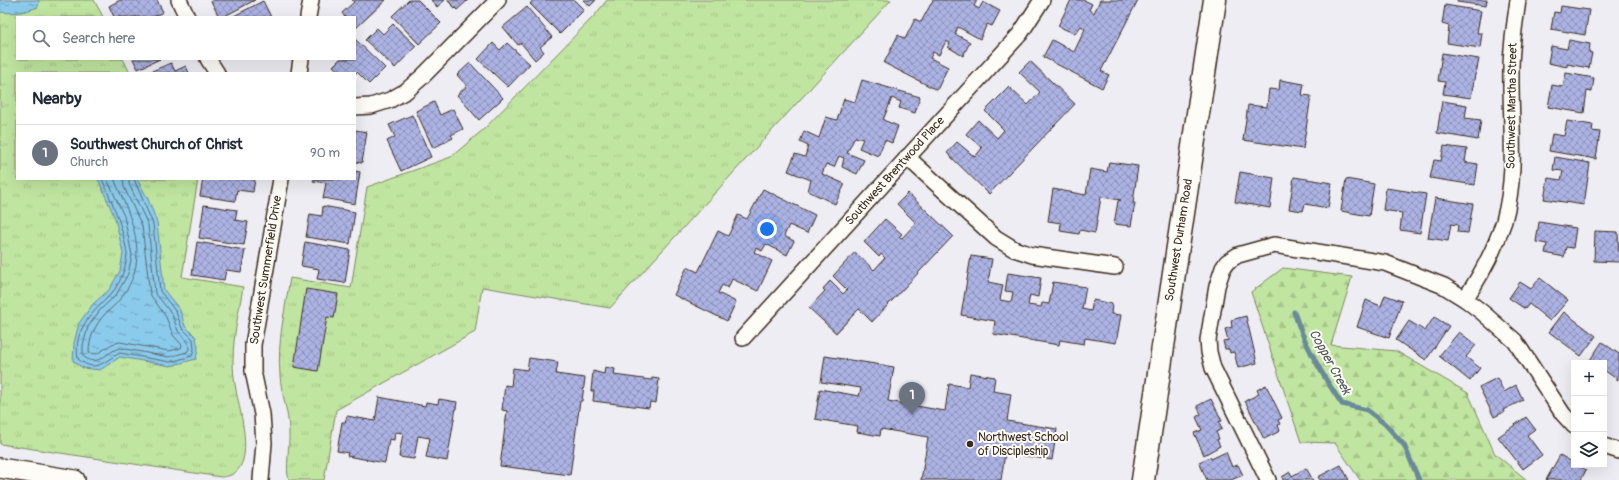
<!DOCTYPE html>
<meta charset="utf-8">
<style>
body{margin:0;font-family:Pangolin,sans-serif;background:#f6f6f7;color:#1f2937}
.controls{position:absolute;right:12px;bottom:12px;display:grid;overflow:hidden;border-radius:0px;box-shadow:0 4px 16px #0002}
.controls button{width:36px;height:36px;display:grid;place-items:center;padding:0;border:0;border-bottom:1px solid #e0e1e3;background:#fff;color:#1f2937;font:20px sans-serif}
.you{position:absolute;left:767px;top:229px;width:14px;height:14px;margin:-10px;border:3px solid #fff;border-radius:50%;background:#1a73e8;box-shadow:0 0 0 6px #1a73e833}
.badge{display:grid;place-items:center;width:26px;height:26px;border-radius:50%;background:#1a73e8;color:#fff;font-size:13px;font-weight:700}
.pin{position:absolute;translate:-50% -33px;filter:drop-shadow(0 1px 2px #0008)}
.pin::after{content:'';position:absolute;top:21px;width:14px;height:12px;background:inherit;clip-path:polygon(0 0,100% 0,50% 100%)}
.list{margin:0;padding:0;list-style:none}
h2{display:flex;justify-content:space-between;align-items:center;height:52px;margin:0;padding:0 16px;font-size:17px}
h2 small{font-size:13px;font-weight:400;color:#747a83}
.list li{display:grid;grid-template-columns:26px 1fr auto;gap:12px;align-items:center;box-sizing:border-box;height:56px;padding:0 16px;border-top:1px solid #e0e1e3}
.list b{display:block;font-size:15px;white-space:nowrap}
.list p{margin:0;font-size:13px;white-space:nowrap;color:#747a83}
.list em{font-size:13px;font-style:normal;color:#747a83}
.icon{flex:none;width:22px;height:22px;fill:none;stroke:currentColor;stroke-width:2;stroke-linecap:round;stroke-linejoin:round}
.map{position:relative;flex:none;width:1619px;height:480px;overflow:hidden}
.search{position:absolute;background:#fff;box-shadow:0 4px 16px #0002;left:16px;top:16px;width:340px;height:44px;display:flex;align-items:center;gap:10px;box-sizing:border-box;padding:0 14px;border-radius:0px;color:#747a83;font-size:15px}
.panel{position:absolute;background:#fff;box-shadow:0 4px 16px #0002;left:16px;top:72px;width:340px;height:108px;border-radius:0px}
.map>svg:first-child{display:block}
</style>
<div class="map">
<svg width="1619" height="480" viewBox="0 0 1619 480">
<defs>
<pattern id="grass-tufts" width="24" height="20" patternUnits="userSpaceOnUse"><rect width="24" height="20" fill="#c0e5a0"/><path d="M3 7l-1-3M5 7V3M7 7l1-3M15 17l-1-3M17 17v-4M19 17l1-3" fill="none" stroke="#a6c589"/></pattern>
<pattern id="forest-firs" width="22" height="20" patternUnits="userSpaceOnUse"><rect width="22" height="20" fill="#c0e5a0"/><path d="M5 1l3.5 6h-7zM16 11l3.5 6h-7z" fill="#a6c589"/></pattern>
<pattern id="water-ripples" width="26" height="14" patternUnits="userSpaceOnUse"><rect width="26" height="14" fill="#8acaeb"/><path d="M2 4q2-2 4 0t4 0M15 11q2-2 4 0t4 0" fill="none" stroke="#72a4be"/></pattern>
<pattern id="building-cross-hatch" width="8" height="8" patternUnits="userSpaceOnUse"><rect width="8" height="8" fill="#acb3e4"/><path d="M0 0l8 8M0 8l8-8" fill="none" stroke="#8d92b8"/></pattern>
</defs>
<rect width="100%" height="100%" fill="#ededf3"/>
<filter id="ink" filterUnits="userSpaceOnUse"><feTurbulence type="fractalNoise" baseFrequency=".025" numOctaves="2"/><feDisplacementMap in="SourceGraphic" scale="8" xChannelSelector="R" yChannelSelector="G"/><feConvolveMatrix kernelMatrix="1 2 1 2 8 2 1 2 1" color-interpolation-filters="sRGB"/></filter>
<g filter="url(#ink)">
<g fill="url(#grass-tufts)" stroke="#7e885f">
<path d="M0,0H94L103,17H17V59H123L130,73H17V179H198L182,277L243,287C239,311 233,336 233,360C233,370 234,380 236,390C240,413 260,476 221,477L0,444Z"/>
<path d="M607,0H891L610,308L482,287L475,332L336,410L324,480H289C285,469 290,445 289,432C289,412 281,394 280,375C277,342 285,310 290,278L351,288L367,187L451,157L484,129L595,15Z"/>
</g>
<polygon fill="url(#forest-firs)" stroke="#7e885f" points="1283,268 1352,277 1331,345 1396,351 1468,393 1495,454 1527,480 1360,480 1335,443 1301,442 1251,292"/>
<g fill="url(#water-ripples)" stroke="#6a8a99">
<path d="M0,0H39L38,7C25,12 14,14 0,12Z"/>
<polygon points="98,179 137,179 148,199 157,222 164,290 180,310 185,326 196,337 198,349 196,359 170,366 120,357 100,370 83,368 73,361 74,343 79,323 93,304 109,290 120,271 123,253 115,218"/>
</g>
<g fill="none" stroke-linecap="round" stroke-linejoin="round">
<g stroke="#5b6a70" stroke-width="1">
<path d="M102,179C111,200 119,217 124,239C125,244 127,250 127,254C126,268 120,284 111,294C92,314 73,328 78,359C97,374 103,361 120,353L170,362L192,356L194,349L193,339L182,328L176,312L160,291L153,224L134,179"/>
<path d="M107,179L124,216L132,255L128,274L116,295L100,310L88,327L83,345V356C97,369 107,351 120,348L169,357L187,352L189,349L188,342L178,331L172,314L155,293L148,225L129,184V179"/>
<path d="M114,179C132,219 152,260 120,299C116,305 110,309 105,314C95,325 89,338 89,353L97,354L112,344L120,342L169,351L181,348L182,345L173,335L166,317L150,294L142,226L124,187L123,179"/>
</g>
<path stroke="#6a8a99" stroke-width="5" d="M1294,312C1305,346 1322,375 1342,404L1367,410L1385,424L1404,445L1419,480"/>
</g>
<g fill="url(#building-cross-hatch)" stroke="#3b2a1e">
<polygon points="120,0 157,0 163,12 153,17 114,17 109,6"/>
<polygon points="212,0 255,0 223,17 219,17 211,1"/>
<polygon points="352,0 386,0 356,28 355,17 345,17 342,13 354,2"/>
<polygon points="409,0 418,0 441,23 419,44 392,16"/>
<polygon points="431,0 445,0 437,7"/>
<polygon points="447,0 468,0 457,10"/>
<polygon points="533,0 574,0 584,10 560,34 530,4"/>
<polygon points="583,0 596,0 590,6"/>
<polygon points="933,0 977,0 974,6 979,9 983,2 1000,11 992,26 987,24 980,39 958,27 955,34 970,42 963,56 948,47 950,43 946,41 939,55 933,52 930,58 948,67 937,90 884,63 898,35 905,39 915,19 921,22"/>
<polygon points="1071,0 1084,0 1092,4 1089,10 1094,13 1100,0 1138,0 1101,71 1109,75 1102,88 1043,57 1052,40 1074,52 1085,29 1081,26 1075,34 1058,26"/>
<polygon points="1457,0 1487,0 1486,6 1457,2"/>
<polygon points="263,1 271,17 232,17"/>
<polygon points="1445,5 1481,11 1477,33 1482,33 1480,48 1447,43 1449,26 1442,24"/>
<polygon points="1561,6 1589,10 1585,35 1551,29 1554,12 1560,13"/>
<polygon points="527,7 552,37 540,47 544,52 535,60 521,43 518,45 503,27"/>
<polygon points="393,24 416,46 395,68 365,40 377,28 383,34"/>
<polygon points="355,39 385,68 369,84 357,72 355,74 355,73 341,73 333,66 340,59 355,59"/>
<polygon points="1569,40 1590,44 1589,52 1592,53 1589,68 1567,64 1567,67 1548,63 1551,46 1567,49"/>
<polygon points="493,43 500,50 507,43 530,64 508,87 478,59"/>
<polygon points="1442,53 1479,59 1476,74 1475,74 1471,98 1443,94 1445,82 1438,81"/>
<polygon points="133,59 160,59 138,69"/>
<polygon points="1030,61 1075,104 989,194 947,153 957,142 975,157 982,148 966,134 978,120 997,138 1004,130 985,111 1009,87 1028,105 1040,92 1019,72"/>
<polygon points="171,63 175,71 186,66 189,73 147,73"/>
<polygon points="470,63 503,98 479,120 457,95 467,86 457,75"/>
<polygon points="1566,73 1594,78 1592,92 1587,91 1584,113 1548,107 1552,85 1563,87"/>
<polygon points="862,80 920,97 915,113 899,108 901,102 892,98 883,120 898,126 892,143 885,140 878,156 859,148 863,139 855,137 847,153 864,160 857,174 842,167 844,158 839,156 834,167 826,164 822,174 845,184 835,204 808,191 811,180 788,171 795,154 805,157 808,146 800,142 804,131 819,138 826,117 837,120 844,99 855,102"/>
<polygon points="1280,80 1304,84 1302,95 1311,96 1303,149 1243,140 1248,105 1267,107 1269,89 1279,90"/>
<polygon points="1442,101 1467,105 1465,118 1481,120 1478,140 1437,133"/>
<polygon points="434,102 440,115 453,109 463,129 451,135 453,138 433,148 416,111"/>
<polygon points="412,115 431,157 401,171 387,141 395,137 389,125"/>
<polygon points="1567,121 1593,125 1592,131 1600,132 1596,159 1549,151 1552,134 1564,136"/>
<polygon points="355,130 367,132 362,163 355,162"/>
<polygon points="1444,146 1467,149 1465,162 1478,164 1475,185 1430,178 1434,160 1441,161"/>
<polygon points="1555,157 1590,163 1584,205 1544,199 1548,178 1561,180 1563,171 1553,170"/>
<polygon points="1109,162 1138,166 1133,203 1135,203 1131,226 1114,224 1118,201 1121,200 1101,197 1095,233 1080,230 1079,234 1060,231 1061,223 1048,221 1053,189 1086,195 1090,169 1107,172"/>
<polygon points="355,171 360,172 355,204 323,198 326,183 313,181 314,179 355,179"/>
<polygon points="1240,172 1274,178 1270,208 1235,202"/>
<polygon points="1294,177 1332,183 1328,208 1305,204 1303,211 1289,209"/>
<polygon points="203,179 255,179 253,192 237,190 235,201 200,196"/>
<polygon points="1346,179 1374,184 1369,216 1341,211"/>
<polygon points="1386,188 1426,194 1420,233 1400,230 1402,213 1383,210"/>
<polygon points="763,189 815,215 807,233 789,225 784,236 794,241 787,255 766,244 762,251 756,248 754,252 772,261 758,291 732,279 728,288 722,285 718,293 736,302 727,321 674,295 687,267 698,272 718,231 728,236 738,215 747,219"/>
<polygon points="908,193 953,236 872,322 859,309 836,333 809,308 825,291 823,289 830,281 843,294 847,290 833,276 855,252 874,270 885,258 881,254 879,257 864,242 885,219 902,234 899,237 902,238 916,223 897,204"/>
<polygon points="1435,198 1473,204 1468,233 1457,232 1458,225 1451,224 1448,241 1428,238"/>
<polygon points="204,205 237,210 235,220 248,222 244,245 199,238"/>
<polygon points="323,206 355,212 350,244 306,237 310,214 322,216"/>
<polygon points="1539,222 1576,228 1573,248 1566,247 1564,257 1545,253 1547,244 1536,242"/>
<polygon points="1595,231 1618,232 1619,262 1594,261"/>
<polygon points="197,242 245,250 241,272 226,270 224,280 192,275"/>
<polygon points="305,242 350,250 345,283 317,279 319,269 301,266"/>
<polygon points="971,256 992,259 988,282 1003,285 1000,300 1011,302 1013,292 1005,291 1008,273 1041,278 1038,297 1030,295 1028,305 1041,307 1042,303 1049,304 1053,282 1086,287 1082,309 1091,311 1093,300 1112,304 1111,314 1121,315 1116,343 1085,338 1084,344 1060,340 1059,345 993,334 995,321 961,315"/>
<polygon points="1540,278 1568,300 1550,321 1529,304 1525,309 1509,298 1520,282 1531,289"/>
<polygon points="306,289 338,294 334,318 327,317 318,371 294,367"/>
<polygon points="1385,295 1402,301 1389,338 1357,327 1366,300 1381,306"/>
<polygon points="1564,312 1596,336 1581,356 1549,332"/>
<polygon points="1246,316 1257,363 1238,368 1234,352 1230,353 1229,349 1225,349 1223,341 1228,340 1225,329 1232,327 1231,320"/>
<polygon points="1434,317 1449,326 1426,360 1396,340 1409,321 1425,331"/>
<polygon points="1459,332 1476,345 1466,357 1480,368 1470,381 1439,356"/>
<polygon points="1602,342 1619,354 1618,380 1604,370 1604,363 1588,363"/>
<polygon points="825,356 894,367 888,401 945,411 949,384 968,387 970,373 995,377 993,391 1011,394 1007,421 1057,429 1052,460 1005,453 1001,480 921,480 928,437 881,429 880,436 857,432 858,426 815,419 820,389 859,396 861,388 821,382"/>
<polygon points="529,358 558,362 556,374 585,378 582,401 580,401 570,475 500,466 507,411 502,410 505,385 511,386 513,368 527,370"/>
<polygon points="605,367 615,369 614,375 651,380 652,378 659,379 656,403 650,402 649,408 593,401 594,391 591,391 593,371 604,374"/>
<polygon points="1497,378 1504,392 1516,385 1523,400 1503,410 1504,412 1494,417 1479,387"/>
<polygon points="1266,385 1282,418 1278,420 1280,424 1278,425 1280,431 1264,439 1245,401 1259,394 1257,390"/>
<polygon points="379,397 425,406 426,402 438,404 439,399 457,402 447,461 426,457 430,438 418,436 414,459 399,457 403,433 395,432 394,440 389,439 385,463 347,456 348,453 337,451 342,422 345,422 347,416 375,421"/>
<polygon points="1211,399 1222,421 1219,422 1222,429 1216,432 1219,439 1217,440 1220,446 1204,455 1194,433 1202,430 1196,417 1201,414 1197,406"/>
<polygon points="1526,417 1535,429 1527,435 1542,455 1523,469 1498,437"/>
<polygon points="1226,452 1232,467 1238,465 1243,475 1231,480 1207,480 1199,462 1210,457 1211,459"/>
<polygon points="1560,455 1574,463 1574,465 1578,465 1586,470 1581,480 1546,480"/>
<polygon points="1341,465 1349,480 1320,480 1318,477"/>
<polygon points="1306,468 1313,480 1283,480 1282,477 1290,472 1292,476"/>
</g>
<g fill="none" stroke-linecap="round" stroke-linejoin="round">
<defs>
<g id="minor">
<polyline points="179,0 187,17"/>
<polyline points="308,17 311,0"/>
<polyline points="208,59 217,73"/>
<polyline points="299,73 301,59"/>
<polyline points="355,107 371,106 390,100 406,91 422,77 498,0"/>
<polyline points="907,157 996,238 1014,249 1032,255 1115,267"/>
<path d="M1465,299C1482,274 1495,249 1504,221C1518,171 1510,120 1511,69C1511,46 1515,23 1518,0"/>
<polyline points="743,338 1020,34 1042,0"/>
<polyline points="1604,446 1619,451"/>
<polyline points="261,480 264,443 262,414 253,371 253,345 281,179"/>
<polyline points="1268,480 1213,368 1209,352 1208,340 1217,286 1223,268 1227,262 1238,255 1274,245 1385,263 1444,286 1465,299 1483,313 1515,341 1563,414 1574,426"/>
</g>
<polyline id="tertiary" points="0,468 75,480"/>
<polyline id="primary" points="1143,480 1215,0"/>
</defs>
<use href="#minor" stroke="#3b2a1e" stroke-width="18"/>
<use href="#tertiary" stroke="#3b2a1e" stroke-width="22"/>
<use href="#primary" stroke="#3b2a1e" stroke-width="25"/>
<use href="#minor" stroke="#fdfcf7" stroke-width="15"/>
<use href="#tertiary" stroke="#fdfcf7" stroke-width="19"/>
<use href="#primary" stroke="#fdfcf7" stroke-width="22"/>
</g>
</g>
<circle fill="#3b2a1e" stroke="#fdfcf7" stroke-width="1.5" cx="970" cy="444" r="4"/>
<g text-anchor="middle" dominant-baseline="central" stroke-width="4" stroke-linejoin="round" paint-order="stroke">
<g font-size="12" fill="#3b2a1e" stroke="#fdfcf7">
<text transform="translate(1512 106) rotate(-89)">Southwest Martha Street</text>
<text transform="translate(895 171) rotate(-48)">Southwest Brentwood Place</text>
<text transform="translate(1179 240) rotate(-81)">Southwest Durham Road</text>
<text transform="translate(266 270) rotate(-81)">Southwest Summerfield Drive</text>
</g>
<g font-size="12" fill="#3b2a1e" stroke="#fdfcf7" text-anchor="start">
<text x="978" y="437">Northwest School<tspan x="978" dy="14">of Discipleship</tspan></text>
</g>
<g font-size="13" font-style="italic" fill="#535a5c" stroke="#fdfcf7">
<text transform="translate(1330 362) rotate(61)">Copper Creek</text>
</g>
</g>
</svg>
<div class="controls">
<button>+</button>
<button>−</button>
<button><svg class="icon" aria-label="layers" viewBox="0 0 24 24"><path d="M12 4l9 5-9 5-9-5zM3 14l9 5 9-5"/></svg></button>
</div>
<div class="you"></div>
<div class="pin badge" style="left:912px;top:415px;background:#6b7280">1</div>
<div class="search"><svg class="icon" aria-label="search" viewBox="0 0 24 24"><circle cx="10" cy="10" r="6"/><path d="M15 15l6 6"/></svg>Search here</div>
<section class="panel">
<h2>Nearby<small></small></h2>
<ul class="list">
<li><span class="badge" style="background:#6b7280">1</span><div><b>Southwest Church of Christ</b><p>Church</p></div><em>90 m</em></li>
</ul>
</section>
</div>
